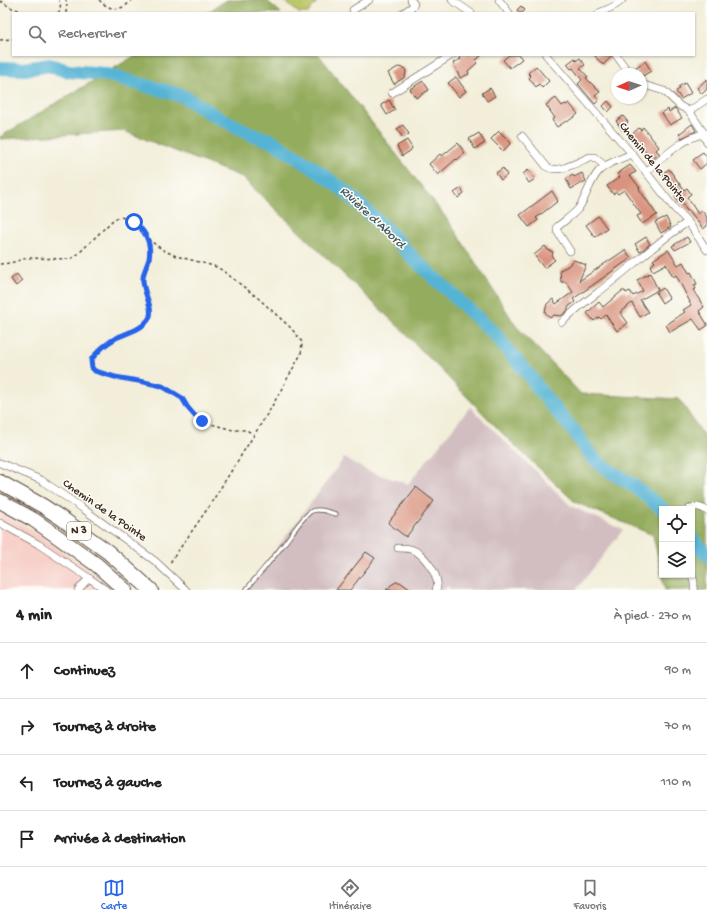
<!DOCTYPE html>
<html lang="fr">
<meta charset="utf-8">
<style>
body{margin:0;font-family:"Gochi Hand",sans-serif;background:#f6f6f6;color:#222}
.controls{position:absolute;right:12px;bottom:12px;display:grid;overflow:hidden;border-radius:0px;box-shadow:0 1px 3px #0004}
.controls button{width:36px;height:36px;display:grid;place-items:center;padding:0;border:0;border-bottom:1px solid #e0e0e0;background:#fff;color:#222;font:20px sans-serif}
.compass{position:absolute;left:611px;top:68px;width:36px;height:36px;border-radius:50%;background:#fff;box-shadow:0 1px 3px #0004;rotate:267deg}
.stop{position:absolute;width:12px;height:12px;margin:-9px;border:3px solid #2563eb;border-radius:50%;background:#fff}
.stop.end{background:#2563eb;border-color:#fff;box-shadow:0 1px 4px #0008}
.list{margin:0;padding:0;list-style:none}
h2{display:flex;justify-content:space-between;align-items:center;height:52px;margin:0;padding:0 16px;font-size:17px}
h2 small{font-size:13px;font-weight:400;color:#767676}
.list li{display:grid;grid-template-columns:26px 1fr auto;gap:12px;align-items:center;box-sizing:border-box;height:56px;padding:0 16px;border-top:1px solid #e0e0e0}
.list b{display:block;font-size:15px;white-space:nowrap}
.list em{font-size:13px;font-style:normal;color:#767676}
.icon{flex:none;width:22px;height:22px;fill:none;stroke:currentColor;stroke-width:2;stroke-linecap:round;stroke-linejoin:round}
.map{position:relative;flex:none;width:707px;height:590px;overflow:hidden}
.search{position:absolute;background:#fff;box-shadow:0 1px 3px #0004;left:12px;right:12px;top:12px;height:44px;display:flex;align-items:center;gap:10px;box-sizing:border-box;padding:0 14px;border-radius:0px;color:#767676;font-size:15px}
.sheet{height:276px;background:#fff}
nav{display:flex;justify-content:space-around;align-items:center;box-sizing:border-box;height:56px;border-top:1px solid #e0e0e0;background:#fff;font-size:11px;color:#767676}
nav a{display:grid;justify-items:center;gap:2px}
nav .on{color:#2563eb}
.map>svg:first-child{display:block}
</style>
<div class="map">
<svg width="707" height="590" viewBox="0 0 707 590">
<rect width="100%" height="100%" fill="#fdfcf7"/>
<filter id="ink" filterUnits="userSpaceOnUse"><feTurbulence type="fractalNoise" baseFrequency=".025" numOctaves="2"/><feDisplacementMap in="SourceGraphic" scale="8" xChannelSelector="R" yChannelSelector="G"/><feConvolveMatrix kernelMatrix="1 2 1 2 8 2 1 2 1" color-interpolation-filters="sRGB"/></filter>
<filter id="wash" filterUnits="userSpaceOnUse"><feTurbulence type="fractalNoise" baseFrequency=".012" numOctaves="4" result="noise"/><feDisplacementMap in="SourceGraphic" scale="16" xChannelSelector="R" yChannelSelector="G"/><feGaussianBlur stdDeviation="0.9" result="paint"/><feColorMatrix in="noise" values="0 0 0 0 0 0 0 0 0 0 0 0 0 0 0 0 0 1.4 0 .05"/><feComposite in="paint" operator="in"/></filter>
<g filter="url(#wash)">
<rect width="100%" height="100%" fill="#f2eed9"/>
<polygon fill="#f7d0c9" points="0,514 31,529 104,581 114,590 0,590"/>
<polygon fill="#d2bec1" points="470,407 571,506 623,530 576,590 452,590 447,586 444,590 246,590 344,458 368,471 408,484"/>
<polygon fill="#bbc769" stroke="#7b7844" points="283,0 318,0 308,13 299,13"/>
<g fill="#94ac5d" stroke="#686b3e" fill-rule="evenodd">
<polygon points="227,0 266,0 281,13 206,13"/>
<path d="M136,55H319L450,223L516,326L581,394L679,399L707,441V590H665L653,535L575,502L509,440L403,331L242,177L124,131L0,139V137ZM662,509H692V575H662Z"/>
</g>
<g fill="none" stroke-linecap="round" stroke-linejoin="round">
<g stroke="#55b3d4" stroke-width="14">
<polyline points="0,68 24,69 49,65 68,71 104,74 183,96 212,114 253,135 272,141 315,169 346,192 389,232 413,258 442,285 496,335 509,352 530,376 538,388 548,401 574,431 592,457 604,467 631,484 663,509"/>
<polyline points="692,539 707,555"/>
</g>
</g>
<g id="blocks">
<g fill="#d9937e">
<polygon points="521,6 525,10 522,13 519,13 517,10"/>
<polygon points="458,55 482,55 475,61 477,63 468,71 469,74 460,78 453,63 461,59"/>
<polygon points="509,55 519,55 522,59 510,68 503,60"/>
<polygon points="594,55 611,55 611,57 603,65"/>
<polygon points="575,58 576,61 580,58 585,65 580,68 588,77 586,78 600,92 595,96 599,100 595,104 578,84 582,80 573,68 571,69 567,64"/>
<polygon points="645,61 651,71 641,77 641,74 639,74 635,68"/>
<polygon points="536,66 549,81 542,88 539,84 536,87 529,78 531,76 528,73"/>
<polygon points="398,67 404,68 406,71 405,77 394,84 388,73"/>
<polygon points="456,77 466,91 459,97 448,83"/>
<polygon points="707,79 707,89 702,94 697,88"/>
<polygon points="423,81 429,90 416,98 410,89"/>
<polygon points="685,83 691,93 681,99 676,91 680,89 678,87"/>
<polygon points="490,88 495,96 487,101 482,93"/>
<polygon points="556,98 562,106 565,104 566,105 569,103 578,114 567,122 566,121 557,127 552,120 555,118 546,105"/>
<polygon points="389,100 395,110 387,115 381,105"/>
<polygon points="608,101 613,107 608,112 603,106"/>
<polygon points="675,108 682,118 670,125 662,113 668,109 669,112"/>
<polygon points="623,116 628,122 626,124 628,127 623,131 616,121"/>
<polygon points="692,124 696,131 682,138 679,134"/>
<polygon points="403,125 409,134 403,138 397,129"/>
<polygon points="643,127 659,147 656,150 660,154 652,159 631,135 639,128 641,130"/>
<polygon points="499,131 511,143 503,151 491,139"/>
<polygon points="479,133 485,143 475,149 469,139"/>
<polygon points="407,140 412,148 410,151 402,156 397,146"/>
<polygon points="458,143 465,153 457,160 456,159 438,175 429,164 440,154 442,156"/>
<polygon points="703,152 707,157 707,163 700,169 693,160 697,157 697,156"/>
<polygon points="630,165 636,172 630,175 640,188 639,189 657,215 642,224 637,216 641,214 624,190 618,194 616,192 613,194 607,186 620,177 617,174"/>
<polygon points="503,168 507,175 501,180 496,173"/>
<polygon points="669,169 684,190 687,188 691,194 687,197 698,214 702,211 707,217 707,226 703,229 689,210 687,211 681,201 679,203 675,196 676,195 662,174"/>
<polygon points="528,170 535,179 529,183 523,174"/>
<polygon points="582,173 586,181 571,189 566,179 573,175 574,177"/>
<polygon points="461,188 464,193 458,198 454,193"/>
<polygon points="552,191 558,201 536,218 538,220 529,227 520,215"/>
<polygon points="598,216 607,228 595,237 586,225"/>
<polygon points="666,217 671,227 661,233 655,222"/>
<polygon points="646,237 650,244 640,252 635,244"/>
<polygon points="687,237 690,242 675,250 672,246"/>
<polygon points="545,246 548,250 553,252 552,257 555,260 544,268 534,255"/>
<polygon points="625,250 631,258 573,299 575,302 568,307 568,310 561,316 554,315 550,318 545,312 547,304 553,299 556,304 573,292 566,282 561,282 560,270 568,266 574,260 586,265 579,281"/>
<polygon points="668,250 678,265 683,262 689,273 691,272 697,284 694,285 696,289 693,290 704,307 699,311 707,324 707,326 701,330 693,319 670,332 666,325 685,312 683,310 691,305 689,302 690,302 676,275 673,277 666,264 653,271 650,266 655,262 653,260"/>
<polygon points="650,273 658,290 640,300 648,312 640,317 632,303 620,312 628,323 617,331 606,315 601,319 599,317 594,321 587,313 599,302 603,307 622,291 625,291 626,293 630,291 633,296 643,291 637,280"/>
<polygon points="17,274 22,281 16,286 11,279"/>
<polygon points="663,288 669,298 662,303 656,293"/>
<polygon points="416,487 434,501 406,537 388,523"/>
<polygon points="366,552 375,558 350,590 336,590"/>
<polygon points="396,582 400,582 411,590 386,590 391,585"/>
</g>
</g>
</g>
<g filter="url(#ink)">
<use href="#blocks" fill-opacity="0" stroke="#56473a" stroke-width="1"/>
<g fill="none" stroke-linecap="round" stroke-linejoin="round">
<defs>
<path id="lane" d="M246,590C257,576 269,563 280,549C288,540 302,516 312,511C320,508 328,512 336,514"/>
<g id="street">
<polyline points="452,0 471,13"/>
<polyline points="499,0 509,13"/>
<polyline points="353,10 369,0"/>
<polyline points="403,13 413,6 414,4 411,0"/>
<path d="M599,13C607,9 616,7 622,0"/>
<polyline points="546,55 632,154 675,209 688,222 707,250"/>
<polyline points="616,55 630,74"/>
<polyline points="641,84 664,91 680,106 689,111"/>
<polyline points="392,93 452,55"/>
<polyline points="704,133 689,111 707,99"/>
<polyline points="702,134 707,142"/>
<path d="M522,136L547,167C558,174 578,162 590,157H594L605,166"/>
<path d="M646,172C664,157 683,137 707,133"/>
<path d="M570,251L557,231V227C564,221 572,216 578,209C587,197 589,182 599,171C606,163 623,158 632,154"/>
<path d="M562,322C578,306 597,294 615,279C639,260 661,239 688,222"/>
<polyline points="0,463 41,480 82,508 155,561 186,590"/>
<path d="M689,509C696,506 701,506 707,511"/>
<polyline points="0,523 38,544 89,578"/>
<path d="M398,548C405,548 411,548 417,552C425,557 435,571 437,581C438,584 437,587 436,590"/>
<polyline points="692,575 694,582 694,590"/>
<polyline points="78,590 89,578 106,590"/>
</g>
<g id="highway">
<polyline points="0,482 43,506 64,520 108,552 151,590"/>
<polyline points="0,501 34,520 54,534 97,565 125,590"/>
</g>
</defs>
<use href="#lane" stroke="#56473a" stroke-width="5"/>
<use href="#street" stroke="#56473a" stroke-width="8"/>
<use href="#highway" stroke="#56473a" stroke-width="16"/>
<g stroke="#56473a" stroke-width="1.5" stroke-dasharray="3 3" stroke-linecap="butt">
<path d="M99,0C110,11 121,12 132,0"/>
<polyline points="0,1 12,8 27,13"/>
<path d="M58,13C61,10 61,4 59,0"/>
<polyline points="66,13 67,3 66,0"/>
<polyline points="0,40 13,39"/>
<path d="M148,239C149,245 150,252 149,258C148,266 143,273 143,281C143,293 151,303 150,314C149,328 123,333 114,339C105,344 97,352 91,360L92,368L95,371L100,373L115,377L144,382L162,386L182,398L188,408L195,416L202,421L211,424L233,430H246L254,434"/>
<polyline points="0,264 10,263 27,258 70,259 76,256 114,219 119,217 126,218 134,222 142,230 148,239 163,250 176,256 214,266 222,270 258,298 291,328 302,342 301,354 271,408 208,508 169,564"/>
</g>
<use href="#lane" stroke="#fff" stroke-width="3.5"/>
<use href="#street" stroke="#fff" stroke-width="7"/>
<use href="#highway" stroke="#fff" stroke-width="14"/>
</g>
</g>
<g fill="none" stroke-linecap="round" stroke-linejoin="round" filter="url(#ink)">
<path stroke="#2563eb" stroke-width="5" d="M134,222C140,227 146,233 148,241C150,246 150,253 149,259C147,266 143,272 143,279C142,292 156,310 148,320C141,330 126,333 116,338C107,343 97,352 91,360L92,368L95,371L115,377L144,382L162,386L182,398L188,408L195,416L202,421"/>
</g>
<g text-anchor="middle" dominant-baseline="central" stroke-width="3" stroke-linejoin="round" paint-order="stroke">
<rect fill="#fdfcf7" stroke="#75695f" stroke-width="1" x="67" y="522" width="24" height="18" rx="3"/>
<g font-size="11" font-weight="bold" fill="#3b2a1e">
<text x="79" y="531">N 3</text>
</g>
<g font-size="12" fill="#3b2a1e" stroke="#fdfcf7">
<text transform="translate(652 163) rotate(51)">Chemin de la Pointe</text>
<text transform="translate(104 511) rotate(35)">Chemin de la Pointe</text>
</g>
<g font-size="13" font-style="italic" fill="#445a5e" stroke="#fdfcf7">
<text transform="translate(372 218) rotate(43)">Rivière d'Abord</text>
</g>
</g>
</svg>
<div class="controls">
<button><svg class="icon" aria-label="locate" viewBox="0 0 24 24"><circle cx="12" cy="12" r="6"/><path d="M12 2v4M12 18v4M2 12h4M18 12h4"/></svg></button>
<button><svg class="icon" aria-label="layers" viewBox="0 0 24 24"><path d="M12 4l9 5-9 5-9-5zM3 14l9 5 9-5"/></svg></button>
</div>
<svg class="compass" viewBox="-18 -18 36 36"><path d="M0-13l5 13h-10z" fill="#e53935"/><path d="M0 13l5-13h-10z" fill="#767676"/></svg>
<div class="stop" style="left:134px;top:222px"></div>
<div class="stop end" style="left:202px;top:421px"></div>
<div class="search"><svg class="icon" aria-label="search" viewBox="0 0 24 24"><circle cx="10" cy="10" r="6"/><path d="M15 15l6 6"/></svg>Rechercher</div>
</div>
<section class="sheet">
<h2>4 min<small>À pied · 270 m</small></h2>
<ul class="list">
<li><svg class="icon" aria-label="ahead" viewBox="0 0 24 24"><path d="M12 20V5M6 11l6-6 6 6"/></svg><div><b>Continuez</b></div><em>90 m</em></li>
<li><svg class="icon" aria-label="right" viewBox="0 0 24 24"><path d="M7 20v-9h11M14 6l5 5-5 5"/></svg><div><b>Tournez à droite</b></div><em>70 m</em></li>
<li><svg class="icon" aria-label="left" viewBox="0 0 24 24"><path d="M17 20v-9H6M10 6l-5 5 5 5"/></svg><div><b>Tournez à gauche</b></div><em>110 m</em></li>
<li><svg class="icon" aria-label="arrive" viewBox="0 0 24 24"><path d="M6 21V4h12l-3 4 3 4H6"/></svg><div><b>Arrivée à destination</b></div></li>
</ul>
</section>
<nav>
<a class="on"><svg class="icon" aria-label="map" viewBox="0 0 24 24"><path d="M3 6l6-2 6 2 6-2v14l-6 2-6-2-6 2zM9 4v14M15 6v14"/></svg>Carte</a>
<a><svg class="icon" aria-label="directions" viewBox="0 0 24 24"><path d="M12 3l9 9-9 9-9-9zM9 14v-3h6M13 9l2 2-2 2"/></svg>Itinéraire</a>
<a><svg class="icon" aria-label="saved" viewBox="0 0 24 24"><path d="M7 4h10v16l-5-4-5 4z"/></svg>Favoris</a>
</nav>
